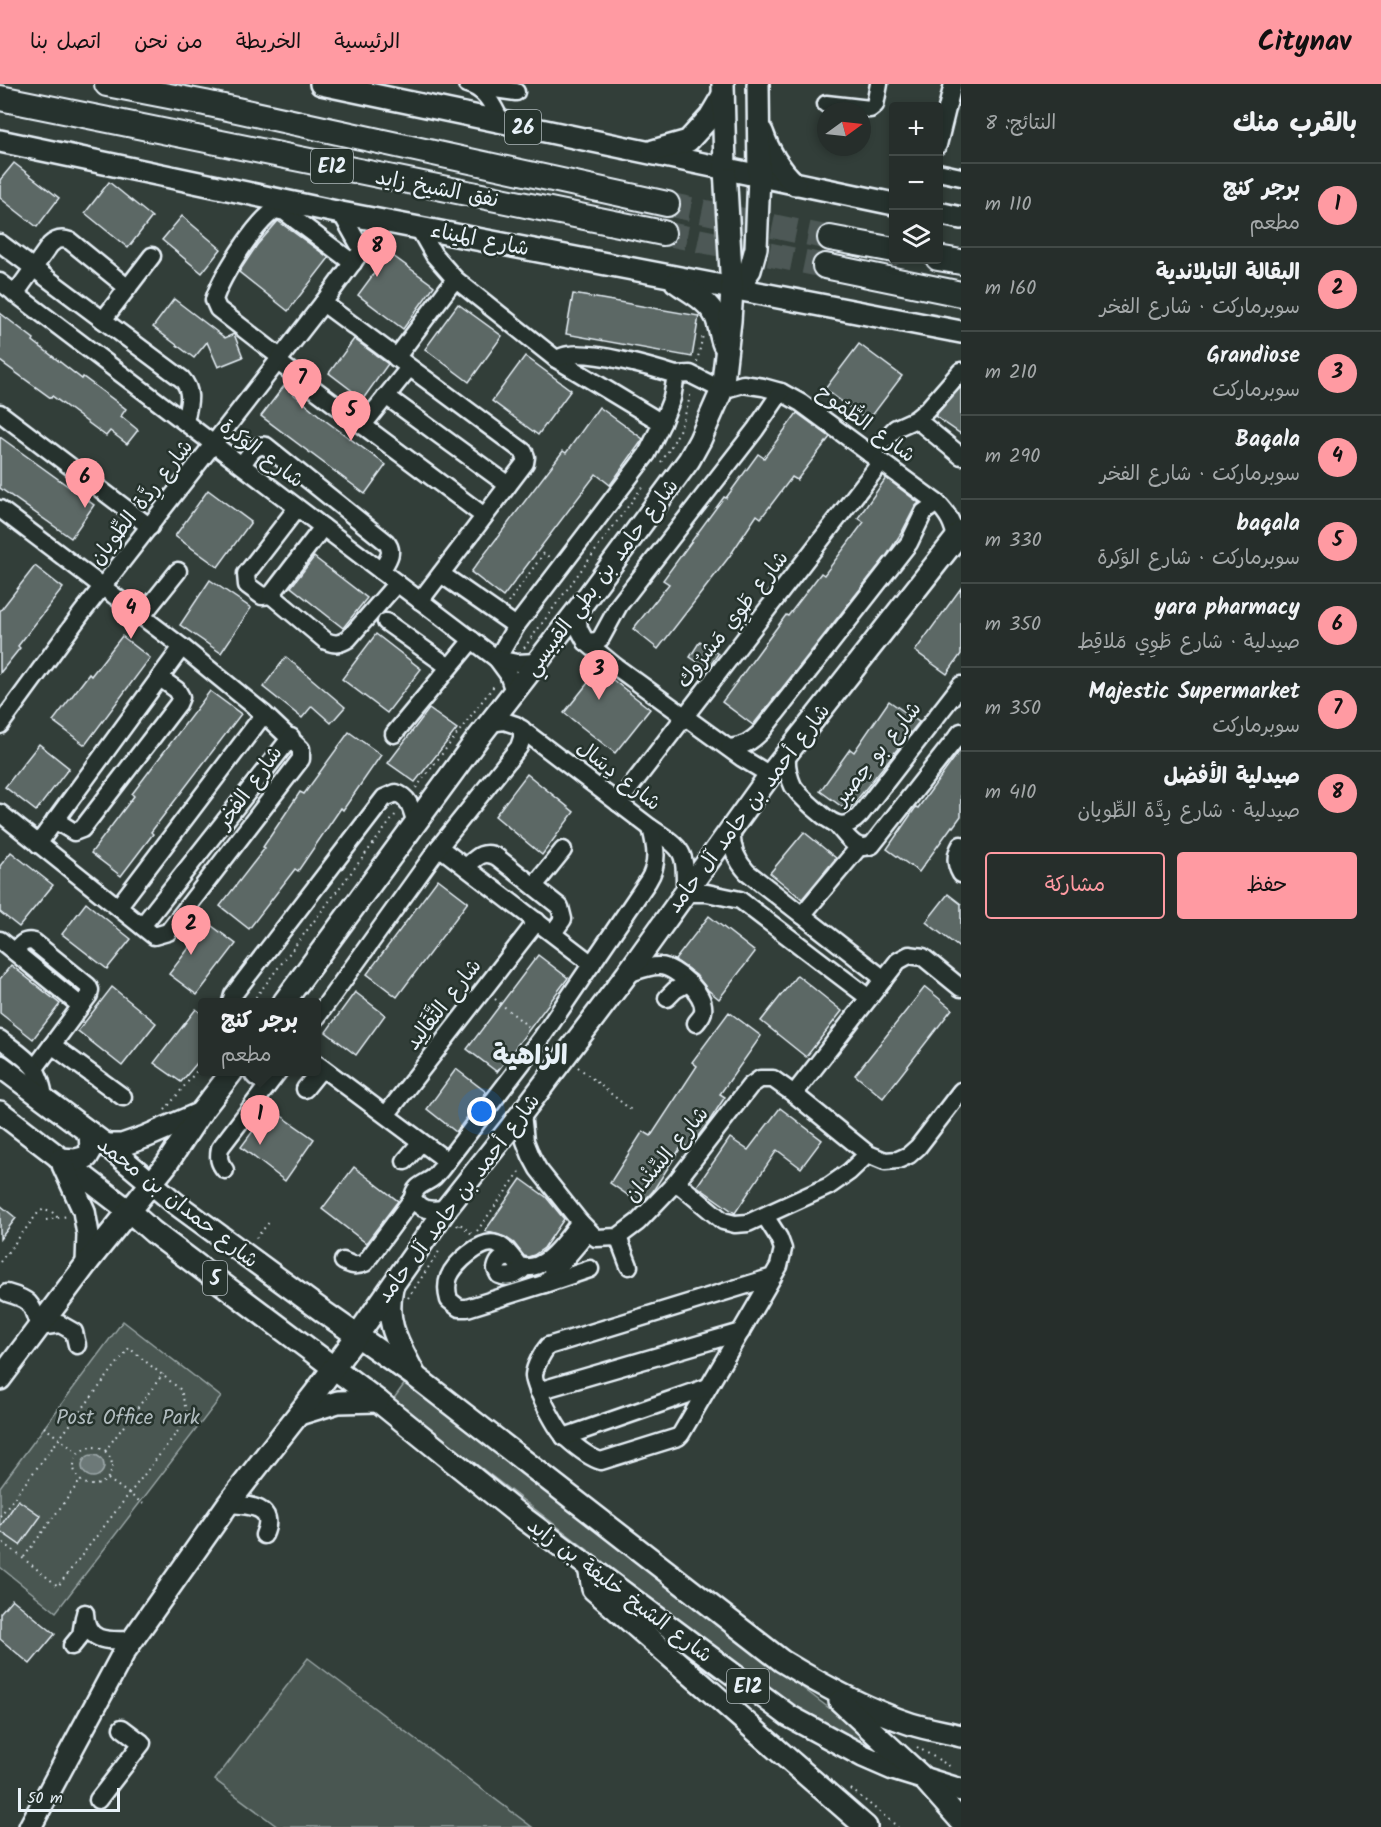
<!DOCTYPE html>
<html lang="ar">
<head>
<meta charset="utf-8">
<style>
	:root { --surface:#262e2b; --page:#323a37; --text:#f1f3f6; --muted:#a4a8a9; --line:#424a47; --accent:#ff9aa2 }
	body { margin:0; font-family:Kalam,"Playpen Sans Arabic",sans-serif; background:var(--page); color:var(--text); direction:rtl }
	.controls { position:absolute; right:18px; top:18px; display:grid; overflow:hidden; border-radius:6px; box-shadow:0 3px 9px #0003 }
	.controls button { width:54px; height:54px; display:grid; place-items:center; padding:0; border:0; border-bottom:2px solid var(--line); background:var(--surface); color:var(--text); font:30px sans-serif }
	.compass { position:absolute; left:817px; top:18px; width:54px; height:54px; border-radius:50%; background:var(--surface); box-shadow:0 3px 9px #0003; rotate:75deg }
	.scale { position:absolute; left:18px; bottom:15px; width:102px; box-sizing:border-box; padding-left:6px; border:3px solid #e8f1f8; border-top:0; font-size:16px; line-height:21px; white-space:nowrap; color:#e8f1f8; -webkit-text-stroke:4px #26332d; paint-order:stroke }
	.you { position:absolute; left:482px; top:1028px; width:21px; height:21px; margin:-15px; border:4px solid #fff; border-radius:50%; background:#1a73e8; box-shadow:0 0 0 9px #1a73e833 }
	.badge { display:grid; place-items:center; width:39px; height:39px; border-radius:50%; background:var(--accent); color:#111; font-size:20px; font-weight:700 }
	.pin { position:absolute; translate:-50% -50px; filter:drop-shadow(0 2px 3px #0008) }
	.pin::after { content:''; position:absolute; top:32px; width:21px; height:18px; background:inherit; clip-path:polygon(0 0,100% 0,50% 100%) }
	.popup { position:absolute; left:198px; top:914px; width:123px; height:78px; box-sizing:border-box; display:grid; place-content:center; border-radius:6px; background:var(--surface); filter:drop-shadow(0 2px 4px #0005); font-size:20px; white-space:nowrap; color:var(--muted) }
	.popup b { font-size:22px; color:var(--text) }
	.popup::after { content:''; position:absolute; left:50%; top:100%; margin-left:-12px; border:12px solid transparent; border-top-color:var(--surface) }
	.list { margin:0; padding:0; list-style:none }
	h2 { display:flex; justify-content:space-between; align-items:center; height:78px; margin:0; padding:0 24px; font-size:26px }
	h2 small { font-size:20px; font-weight:400; color:var(--muted) }
	.list li { display:grid; grid-template-columns:39px 1fr auto; gap:18px; align-items:center; box-sizing:border-box; height:84px; padding:0 24px; border-top:2px solid var(--line) }
	.list b { display:block; font-size:22px; white-space:nowrap }
	.list p { margin:0; font-size:20px; white-space:nowrap; color:var(--muted) }
	.list em { font-size:20px; font-style:normal; color:var(--muted) }
	.actions { display:flex; gap:12px; padding:18px 24px }
	.actions a { flex:1; padding:14px 0; border:2px solid var(--accent); border-radius:6px; text-align:center; font-size:21px; color:var(--accent) }
	.actions .main { background:var(--accent); color:#111 }
	.icon { flex:none; width:33px; height:33px; fill:none; stroke:currentColor; stroke-width:2; stroke-linecap:round; stroke-linejoin:round }
	.map { position:relative; flex:none; width:961px; height:1743px; overflow:hidden; direction:ltr }
	header { display:flex; align-items:center; gap:36px; box-sizing:border-box; height:84px; padding:0 30px; background:var(--accent); color:#111 }
	header strong { font-size:28px }
	nav { display:flex; gap:33px; margin-inline-start:auto; font-size:21px }
	main { display:flex }
	aside { flex:1; background:var(--surface) }
	.map>svg:first-child { display:block }
</style>
</head>
<body>
<header>
<strong>Citynav</strong>
<nav><a>الرئيسية</a><a>الخريطة</a><a>من نحن</a><a>اتصل بنا</a></nav>
</header>
<main>
<aside>
<h2>بالقرب منك<small>النتائج: 8</small></h2>
<ul class="list">
<li><span class="badge">1</span><div><b>برجر كنج</b><p>مطعم</p></div><em>110 m</em></li>
<li><span class="badge">2</span><div><b>البقالة التايلاندية</b><p>سوبرماركت · شارع الفخر</p></div><em>160 m</em></li>
<li><span class="badge">3</span><div><b>Grandiose</b><p>سوبرماركت</p></div><em>210 m</em></li>
<li><span class="badge">4</span><div><b>Baqala</b><p>سوبرماركت · شارع الفخر</p></div><em>290 m</em></li>
<li><span class="badge">5</span><div><b>baqala</b><p>سوبرماركت · شارع الوَكرة</p></div><em>330 m</em></li>
<li><span class="badge">6</span><div><b>yara pharmacy</b><p>صيدلية · شارع طَوِي مَلاقِط</p></div><em>350 m</em></li>
<li><span class="badge">7</span><div><b>Majestic Supermarket</b><p>سوبرماركت</p></div><em>350 m</em></li>
<li><span class="badge">8</span><div><b>صيدلية الأفضل</b><p>صيدلية · شارع رِدَّة الطِّويان</p></div><em>410 m</em></li>
</ul>
<div class="actions"><a class="main">حفظ</a><a>مشاركة</a></div>
</aside>
<div class="map">
<svg width="961" height="1743" viewBox="0 0 961 1743">
	<rect width="100%" height="100%" fill="#323e39"/>
	<filter id="ink" filterUnits="userSpaceOnUse"><feTurbulence type="fractalNoise" baseFrequency=".0167" numOctaves="2"/><feDisplacementMap in="SourceGraphic" scale="12" xChannelSelector="R" yChannelSelector="G"/><feConvolveMatrix kernelMatrix="1 2 1 2 8 2 1 2 1" color-interpolation-filters="sRGB"/></filter>
	<g filter="url(#ink)">
		<g fill="#495651" stroke="#98a4a4" stroke-width="1.5">
			<polygon points="123,1237 221,1313 56,1528 0,1483 0,1403"/>
			<path d="M405 1299 838 1631 879 1667C835 1649 796 1623 758 1597L450 1360 392 1317Z"/>
			<polygon points="308,1574 532,1743 278,1743 215,1696"/>
		</g>
		<circle fill="#6d7978" stroke="#9ea9ab" stroke-width="1.5" cx="93" cy="1382" r="11"/>
		<g fill="#5c6865" stroke="#e8f1f8" stroke-width="1.5">
			<polygon points="14,79 59,114 37,143 0,114 0,96"/>
			<polygon points="109,98 152,133 128,164 85,129"/>
			<polygon points="182,132 221,165 202,189 162,156"/>
			<polygon points="278,137 329,174 288,227 239,188 257,161"/>
			<polygon points="389,169 434,202 403,245 358,211"/>
			<polygon points="573,210 699,232 692,273 566,250"/>
			<polygon points="174,215 225,254 234,250 243,273 218,283 207,258 194,274 153,243"/>
			<polygon points="458,220 502,252 469,298 425,265"/>
			<polygon points="0,229 34,255 33,257 82,295 83,293 126,325 121,332 138,346 127,360 110,347 106,352 52,312 51,314 0,277"/>
			<polygon points="354,255 388,280 363,315 329,289"/>
			<polygon points="859,260 902,292 868,337 825,305"/>
			<polygon points="525,272 571,306 538,351 492,317"/>
			<polygon points="284,302 326,337 386,381 365,410 261,332"/>
			<polygon points="961,303 961,350 935,332"/>
			<polygon points="599,323 643,355 641,358 610,401 596,390 503,513 471,488 563,367 566,369"/>
			<polygon points="797,329 830,353 797,396 792,393 761,434 757,431 729,473 658,565 633,545 669,500 663,496 724,413 726,414 758,370 764,374"/>
			<polygon points="0,353 94,421 71,454 0,404"/>
			<polygon points="886,394 919,419 915,423 902,448 887,471 753,641 722,618 786,531 788,532 821,489 824,491 864,438 858,434"/>
			<polygon points="208,406 251,438 218,483 175,452"/>
			<polygon points="314,473 367,514 343,544 291,503"/>
			<polygon points="35,482 63,504 18,562 20,564 0,589 0,527"/>
			<polygon points="210,496 251,524 221,569 180,541"/>
			<polygon points="961,504 961,570 947,590 915,567"/>
			<polygon points="376,550 421,585 387,629 342,595"/>
			<polygon points="122,552 150,574 85,661 53,637 89,590 91,592"/>
			<polygon points="700,557 718,570 708,585 690,573"/>
			<polygon points="286,573 345,623 331,639 312,622 302,634 263,603"/>
			<polygon points="599,585 650,625 615,669 564,629"/>
			<polygon points="210,607 241,630 151,748 153,750 121,792 91,769 134,712 132,710"/>
			<polygon points="889,617 919,638 848,727 820,707 850,665 854,668"/>
			<polygon points="429,625 457,645 415,698 388,679"/>
			<polygon points="349,648 381,671 343,726 341,724 298,787 295,785 249,845 220,822 265,764 263,763 300,708 304,710"/>
			<polygon points="39,660 69,684 36,727 5,703"/>
			<polygon points="961,665 961,732 953,743 952,742 919,788 887,765 916,723 918,724"/>
			<polygon points="527,690 574,728 542,771 495,732"/>
			<polygon points="804,748 836,774 802,815 770,789"/>
			<polygon points="11,768 53,801 19,843 0,828 0,782"/>
			<polygon points="438,795 468,818 397,913 367,890"/>
			<polygon points="948,810 961,820 961,865 926,838"/>
			<polygon points="86,819 131,855 107,885 62,850"/>
			<polygon points="709,832 755,868 719,915 708,906 696,891 675,876"/>
			<polygon points="208,839 236,860 197,911 169,890"/>
			<polygon points="538,871 568,894 497,988 467,965"/>
			<polygon points="11,881 60,920 33,955 0,929 0,895"/>
			<polygon points="797,891 842,927 806,973 761,937"/>
			<polygon points="112,903 156,939 122,982 78,947"/>
			<polygon points="925,903 952,925 883,1014 855,991"/>
			<polygon points="355,908 385,931 356,971 326,948"/>
			<polygon points="196,925 203,931 203,972 181,998 154,979"/>
			<polygon points="729,928 761,952 720,1010 725,1013 708,1039 689,1064 683,1060 653,1107 641,1120 610,1099 643,1047 651,1052 697,982 692,978"/>
			<polygon points="456,985 486,1008 456,1048 427,1025"/>
			<polygon points="270,1024 314,1055 285,1097 241,1063"/>
			<polygon points="780,1024 822,1056 801,1084 777,1066 735,1129 697,1102 730,1054 748,1066"/>
			<polygon points="354,1083 398,1117 366,1159 322,1125"/>
			<polygon points="521,1095 546,1113 564,1135 544,1164 534,1171 528,1173 524,1172 514,1159 505,1153 485,1147"/>
			<polygon points="0,1121 16,1134 0,1155"/>
			<polygon points="18,1416 41,1432 20,1461 0,1447 0,1443"/>
			<polygon points="12,1515 55,1550 30,1580 0,1555 0,1529"/>
		</g>
		<g fill="none" stroke-linecap="round" stroke-linejoin="round">
			<g stroke="#4d5956" stroke-width="24" stroke-dasharray="24 12" stroke-linecap="butt">
				<polyline points="667,120 830,154"/>
				<polyline points="663,149 825,182"/>
			</g>
			<defs>
				<g id="minor">
					<path d="M467 0C487 5 493 23 502 39"/>
					<polyline points="474,2 516,8"/>
					<polyline points="826,20 870,25 875,21 879,0"/>
					<polyline points="938,61 953,0"/>
					<polyline points="938,88 961,93"/>
					<polyline points="341,129 362,166"/>
					<polyline points="418,143 434,171 455,195 556,275 662,339 647,370 516,542 497,575"/>
					<path d="M0 159 182 295C194 308 188 322 185 338"/>
					<polyline points="0,198 497,575 508,590 514,608"/>
					<path d="M15 210 50 161C56 155 62 154 70 157L128 204"/>
					<polyline points="323,219 524,368 526,373 525,379 420,517"/>
					<polyline points="103,236 152,172"/>
					<path d="M281 274 218 225 214 216C221 193 254 140 275 126L285 128 353 179"/>
					<polyline points="396,274 455,195"/>
					<path d="M556 275C560 274 565 271 569 271 594 267 651 283 676 291L672 314 662 339"/>
					<polyline points="278,278 484,432"/>
					<path d="M676 291 690 290 722 306 743 300 763 303 781 308 801 319 937 419C948 430 954 440 956 456"/>
					<polyline points="386,312 508,401"/>
					<polyline points="0,329 150,443"/>
					<polyline points="916,335 961,372"/>
					<polyline points="363,341 409,284"/>
					<polyline points="870,370 896,344 916,335 927,326 961,287"/>
					<path d="M242 381C248 373 254 359 266 362L386 458C395 468 387 477 381 487"/>
					<polyline points="297,424 246,490 247,501 262,512 271,511 323,443"/>
					<polyline points="0,425 182,563 264,630 301,665 301,675 168,848 154,852 0,729"/>
					<polyline points="441,490 516,542"/>
					<path d="M271 511 326 557C335 561 340 560 348 555L397 499"/>
					<polyline points="577,527 579,545 586,558 615,582 742,674 770,691"/>
					<polyline points="141,533 178,487"/>
					<polyline points="386,538 449,583"/>
					<polyline points="586,558 597,557 601,554 619,521 755,346 781,308"/>
					<polyline points="497,575 517,579 537,578"/>
					<path d="M490 639 504 637 516 641 651 744C686 767 685 767 685 809H707L740 816 869 914"/>
					<polyline points="0,641 81,530 323,219 362,166 387,138"/>
					<polyline points="394,650 472,556"/>
					<path d="M729 664C743 663 752 657 762 647L909 459 924 428 937 419"/>
					<path d="M787 669C786 680 788 691 793 702 798 710 805 716 813 723 828 736 842 751 860 731L961 601"/>
					<polyline points="618,719 881,378"/>
					<polyline points="55,736 74,748 82,745 178,620 181,613 177,606 160,594"/>
					<path d="M836 740C846 751 856 769 872 761L961 648"/>
					<path d="M732 743C730 761 735 775 747 788L884 895"/>
					<polyline points="38,760 182,563"/>
					<path d="M961 761C955 771 955 780 961 790"/>
					<polyline points="439,763 592,880"/>
					<path d="M466 783C476 774 483 765 497 773L560 823 563 835 553 849"/>
					<polyline points="534,802 563,766"/>
					<polyline points="118,823 264,630"/>
					<polyline points="802,831 859,763"/>
					<polyline points="142,842 291,653"/>
					<polyline points="0,856 81,922"/>
					<path d="M15 868C20 861 24 855 34 858L88 902 90 906 89 911 35 984"/>
					<path d="M627 890C637 887 650 881 660 882 676 883 706 910 703 927 703 931 699 935 696 939"/>
					<polyline points="667,914 675,906 688,899"/>
					<path d="M231 918 233 911 384 714 396 709C410 713 412 727 416 740"/>
					<polyline points="317,933 439,763 519,663 522,654 522,645"/>
					<path d="M0 955C26 975 41 981 44 1015"/>
					<polyline points="52,961 123,1013"/>
					<polyline points="317,980 447,1077"/>
					<path d="M252 988C257 998 263 996 273 994"/>
					<polyline points="305,1005 322,984"/>
					<polyline points="794,1010 898,877 909,871 923,873 961,904"/>
					<polyline points="522,1029 525,1057 531,1072 538,1085 580,1138 596,1154 618,1153 638,1138 676,1098 750,1002 760,995 773,995 794,1010 868,1070 885,1077 898,1076 909,1071 918,1063 961,1007"/>
					<polyline points="386,1031 537,837"/>
					<polyline points="405,1077 421,1058"/>
					<path d="M225 1086C219 1079 218 1074 220 1064L278 988"/>
					<polyline points="676,1098 723,1137 735,1140 748,1139 829,1102 849,1088 868,1070"/>
					<path d="M446 1125C431 1126 421 1128 413 1114 414 1101 426 1100 434 1093 436 1091 438 1088 441 1085L542 953 648 797C659 780 656 763 651 744"/>
					<path d="M765 1132 779 1154 783 1165 779 1182 681 1350 678 1353 601 1377C590 1374 575 1362 566 1354 558 1348 533 1301 534 1291 535 1282 542 1269 548 1262L773 1193"/>
					<path d="M580 1138C565 1156 546 1190 519 1182 513 1175 506 1163 496 1160 481 1155 454 1180 449 1193 446 1201 447 1209 449 1216L459 1224H467L544 1200 589 1147"/>
					<polyline points="618,1153 629,1182"/>
					<path d="M512 1174C503 1173 498 1176 496 1185L499 1191C508 1195 518 1191 524 1184"/>
					<path d="M343 1177C351 1181 356 1183 365 1179L413 1114"/>
					<polyline points="545,1200 590,1185"/>
					<path d="M7 1209C32 1216 31 1219 39 1243L60 1240 74 1248 77 1261"/>
					<polyline points="538,1307 741,1248"/>
					<polyline points="564,1353 708,1303"/>
					<path d="M228 1420C249 1421 277 1422 264 1451"/>
					<path d="M85 1529C86 1559 108 1557 132 1556"/>
					<polyline points="72,1562 81,1551 84,1533"/>
					<polyline points="98,1716 142,1659 122,1644"/>
				</g>
				<g id="major">
					<polyline points="321,0 894,120"/>
					<path d="M762 48C769 69 779 85 795 100"/>
					<polyline points="0,57 341,129 961,248"/>
					<polyline points="653,67 688,57 710,33 723,11"/>
					<polyline points="938,129 961,134"/>
					<path d="M676 198C690 208 708 216 716 233 720 242 720 252 724 261"/>
					<polyline points="732,205 745,193 750,186 756,164 759,92 758,0"/>
					<polyline points="284,918 475,658 577,527 669,403 689,376 700,356 722,306 730,237 732,205 725,85 723,0"/>
					<path d="M0 982 106 1061 175 1119 325 1229 416 1293 782 1577C823 1602 865 1625 911 1640 927 1645 945 1648 961 1652"/>
					<polyline points="0,1028 129,1127 153,1148 378,1317 518,1430 789,1632 863,1672 893,1685 961,1706"/>
					<polyline points="106,1061 122,1061 145,1053 201,1029"/>
					<polyline points="60,1075 76,1076 87,1073 91,1066 90,1049"/>
					<polyline points="63,1081 84,1127 88,1150 87,1179"/>
					<path d="M392 1204C384 1239 399 1260 414 1290"/>
					<polyline points="0,1295 87,1179 166,1081 201,1028 232,988"/>
					<polyline points="299,1330 338,1318 378,1317"/>
					<polyline points="589,1483 593,1505 866,1743"/>
					<polyline points="840,1617 923,1694 961,1737"/>
					<polyline points="30,1743 124,1568 228,1420 315,1309 357,1252 446,1125 522,1029 627,890 770,691 961,448"/>
				</g>
				<g id="highway">
					<polyline points="107,0 205,19 667,120"/>
					<polyline points="0,14 663,149"/>
					<polyline points="830,154 894,166"/>
					<polyline points="938,174 961,178"/>
					<polyline points="825,182 961,210"/>
				</g>
			</defs>
			<use href="#minor" stroke="#e8f1f8" stroke-width="21"/>
			<use href="#major" stroke="#e8f1f8" stroke-width="26"/>
			<use href="#highway" stroke="#e8f1f8" stroke-width="28"/>
			<g stroke="#e8f1f8" stroke-width="2" stroke-dasharray="1.5 4.5" stroke-linecap="butt">
				<polyline points="697,278 703,251"/>
				<path d="M661 378C677 356 686 333 691 307"/>
				<polyline points="508,519 544,469 550,474"/>
				<polyline points="524,564 643,402"/>
				<polyline points="416,704 496,599"/>
				<polyline points="495,915 530,944"/>
				<polyline points="252,918 396,730"/>
				<polyline points="578,983 631,1026"/>
				<polyline points="165,1026 203,979"/>
				<polyline points="46,1136 68,1132"/>
				<polyline points="457,1142 459,1139 473,1151"/>
				<polyline points="477,1147 521,1086"/>
				<polyline points="256,1154 271,1136"/>
				<polyline points="0,1178 38,1129 44,1125 51,1127 58,1134"/>
				<polyline points="408,1214 440,1166"/>
				<polyline points="44,1343 78,1369"/>
				<circle cx="93" cy="1382" r="19"/>
				<polyline points="105,1367 163,1290"/>
				<polyline points="108,1395 145,1421"/>
				<polyline points="0,1432 129,1264 181,1306 188,1334 58,1502 0,1456"/>
				<polyline points="24,1473 80,1397"/>
				<polyline points="917,1663 953,1684"/>
				<polyline points="851,1705 898,1743"/>
			</g>
			<use href="#minor" stroke="#26332d" stroke-width="16"/>
			<use href="#major" stroke="#26332d" stroke-width="21"/>
			<use href="#highway" stroke="#26332d" stroke-width="24"/>
		</g>
	</g>
	<g text-anchor="middle" stroke-width="5" stroke-linejoin="round" paint-order="stroke">
		<g fill="#26332d" stroke="#aeb8bb" stroke-width="1.5">
			<rect x="505" y="26" width="36" height="34" rx="4.5"/>
			<rect x="311" y="65" width="42" height="34" rx="4.5"/>
			<rect x="203" y="1177" width="24" height="34" rx="4.5"/>
			<rect x="727" y="1585" width="42" height="34" rx="4.5"/>
		</g>
		<g font-size="20" font-weight="bold" fill="#e8f1f8">
			<text x="523" y="50">26</text>
			<text x="332" y="89">E12</text>
			<text x="215" y="1201">5</text>
			<text x="748" y="1609">E12</text>
		</g>
		<g font-size="21" fill="#e8f1f8" stroke="#26332d">
			<text transform="translate(437 104) rotate(11)" y="7">نفق الشيخ زايد</text>
			<text transform="translate(480 155) rotate(11)" y="7">شارع الميناء</text>
			<text transform="translate(866 339) rotate(36)" y="7">شارع الطُّمُوح</text>
			<text transform="translate(262 369) rotate(37)" y="7">شارع الوَكرة</text>
			<text transform="translate(141 418) rotate(-52)" y="7">شارع رِدَّة الطِّويان</text>
			<text transform="translate(601 493) rotate(-53)" y="7">شارع حامد بن بطي القبيسي</text>
			<text transform="translate(732 535) rotate(-52)" y="7">شارع طَوِي مَشرُوك</text>
			<text transform="translate(877 669) rotate(-51)" y="7">شارع بو حِصير</text>
			<text transform="translate(619 691) rotate(38)" y="7">شارع دِسَال</text>
			<text transform="translate(249 703) rotate(-54)" y="7">شارع الفخر</text>
			<text transform="translate(748 724) rotate(-53)" y="7">شارع أحمد بن حامد آل حامد</text>
			<text transform="translate(443 920) rotate(-52)" y="7">شارع التَّقَالِيد</text>
			<text transform="translate(666 1070) rotate(-50)" y="7">شارع السِّنْدان</text>
			<text transform="translate(458 1114) rotate(-53)" y="7">شارع أحمد بن حامد آل حامد</text>
			<text transform="translate(178 1118) rotate(38)" y="7">شارع حمدان بن محمد</text>
			<text transform="translate(620 1506) rotate(37)" y="7">شارع الشيخ خليفة بن زايد</text>
		</g>
		<g font-size="21" fill="#b0bbbe" stroke="#26332d">
			<text x="128" y="1340">Post Office Park</text>
		</g>
		<g font-size="27" font-weight="bold" fill="#e8f1f8" stroke="#26332d">
			<text x="530" y="980">الزاهية</text>
		</g>
	</g>
</svg>
<div class="controls">
<button>+</button>
<button>−</button>
<button><svg class="icon" aria-label="layers" viewBox="0 0 24 24"><path d="M12 4l9 5-9 5-9-5zM3 14l9 5 9-5"/></svg></button>
</div>
<svg class="compass" viewBox="-18 -18 36 36"><path d="M0-13l5 13h-10z" fill="#e53935"/><path d="M0 13l5-13h-10z" fill="#a4a8a9"/></svg>
<div class="scale">50 m</div>
<div class="you"></div>
<div class="pin badge" style="left:260px;top:1061px">1</div>
<div class="popup"><b>برجر كنج</b>مطعم</div>
<div class="pin badge" style="left:191px;top:871px">2</div>
<div class="pin badge" style="left:599px;top:616px">3</div>
<div class="pin badge" style="left:131px;top:555px">4</div>
<div class="pin badge" style="left:351px;top:357px">5</div>
<div class="pin badge" style="left:85px;top:424px">6</div>
<div class="pin badge" style="left:302px;top:325px">7</div>
<div class="pin badge" style="left:377px;top:193px">8</div>
</div>
</main>
</body>
</html>
